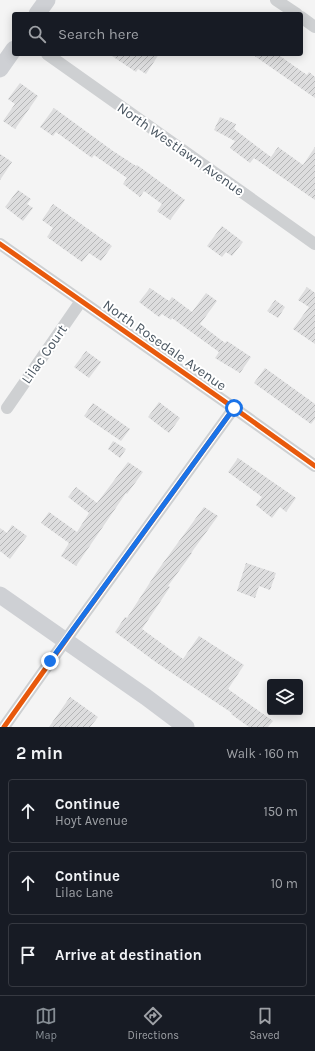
<!DOCTYPE html>
<html lang="en">
<head>
<meta charset="utf-8">
<style>
	:root { --surface:#171b24; --page:#20242c; --text:#f1f3f6; --muted:#9ea1a6; --line:#363941; --accent:#868d94 }
	body { margin:0; font-family:Karla,sans-serif; background:var(--page); color:var(--text) }
	.controls { position:absolute; right:12px; bottom:12px; display:grid; overflow:hidden; border-radius:4px; box-shadow:0 2px 10px #0003 }
	.controls button { width:36px; height:36px; display:grid; place-items:center; padding:0; border:0; border-bottom:1px solid var(--line); background:var(--surface); color:var(--text); font:20px sans-serif }
	.stop { position:absolute; width:12px; height:12px; margin:-9px; border:3px solid #1a73e8; border-radius:50%; background:#fff }
	.stop.end { background:#1a73e8; border-color:#fff; box-shadow:0 1px 4px #0008 }
	.list { margin:0; padding:0; list-style:none }
	h2 { display:flex; justify-content:space-between; align-items:center; height:52px; margin:0; padding:0 16px; font-size:17px }
	h2 small { font-size:13px; font-weight:400; color:var(--muted) }
	.list li { display:grid; grid-template-columns:26px 1fr auto; gap:12px; align-items:center; box-sizing:border-box; height:64px; margin:0 8px 8px; padding:0 8px; border:1px solid var(--line); border-radius:4px }
	.list b { display:block; font-size:15px; white-space:nowrap }
	.list p { margin:0; font-size:13px; white-space:nowrap; color:var(--muted) }
	.list em { font-size:13px; font-style:normal; color:var(--muted) }
	.icon { flex:none; width:22px; height:22px; fill:none; stroke:currentColor; stroke-width:2; stroke-linecap:round; stroke-linejoin:round }
	.map { position:relative; flex:none; width:315px; height:727px; overflow:hidden }
	.search { position:absolute; background:var(--surface); box-shadow:0 2px 10px #0003; left:12px; right:12px; top:12px; height:44px; display:flex; align-items:center; gap:10px; box-sizing:border-box; padding:0 14px; border-radius:4px; color:var(--muted); font-size:15px }
	.sheet { height:268px; background:var(--surface) }
	nav { display:flex; justify-content:space-around; align-items:center; box-sizing:border-box; height:56px; border-top:1px solid var(--line); background:var(--surface); font-size:11px; color:var(--muted) }
	nav a { display:grid; justify-items:center; gap:2px }
	nav .on { color:var(--accent) }
	.map>svg:first-child { display:block }
</style>
</head>
<body>
<div class="map">
<svg width="315" height="727" viewBox="0 0 315 727">
	<defs>
		<pattern id="building-hatch" width="6" height="6" patternUnits="userSpaceOnUse"><rect width="6" height="6" fill="#ddddde"/><path d="M-1 1l2-2M0 6l6-6M5 7l2-2" fill="none" stroke="#b5b6b7"/></pattern>
	</defs>
	<rect width="100%" height="100%" fill="#f4f4f4"/>
	<g fill="url(#building-hatch)">
		<polygon points="109,54 159,54 146,74 138,69 136,72"/>
		<polygon points="252,54 277,54 307,75 309,72 315,77 315,98"/>
		<polygon points="20,83 38,96 15,129 3,121 15,104 8,99"/>
		<polygon points="54,108 113,151 136,166 137,165 185,200 170,220 157,211 162,204 144,191 140,197 123,184 127,178 94,155 92,158 56,132 53,136 40,127"/>
		<polygon points="220,117 236,124 234,129 271,157 278,147 303,165 315,147 315,200 254,158 250,163 230,148 235,141 214,130"/>
		<polygon points="0,154 12,162 0,180"/>
		<polygon points="18,190 31,199 27,204 33,208 23,221 5,207"/>
		<polygon points="53,204 112,246 101,261 89,253 82,262 47,237 53,228 42,220"/>
		<polygon points="222,226 243,242 232,256 226,252 222,257 207,246"/>
		<polygon points="307,287 315,293 315,344 293,329 309,307 298,300"/>
		<polygon points="150,288 169,301 172,297 192,312 206,293 217,301 200,324 225,343 227,341 251,357 240,373 215,358 219,352 172,318 171,320 162,314 159,317 139,302"/>
		<polygon points="275,300 285,307 278,318 267,311"/>
		<polygon points="86,351 101,362 89,378 74,367"/>
		<polygon points="265,368 315,404 315,419 311,424 254,383"/>
		<polygon points="159,402 180,418 169,433 148,417"/>
		<polygon points="93,403 130,429 121,441 84,416"/>
		<polygon points="113,441 126,449 120,458 108,449"/>
		<polygon points="238,458 296,498 286,512 280,507 272,518 256,505 262,497 228,472"/>
		<polygon points="128,462 143,472 127,494 126,493 76,566 61,556 69,543 41,523 49,512 77,532 89,513 68,497 76,487 97,503"/>
		<polygon points="204,507 218,516 191,553 192,553 168,586 170,587 142,629 183,659 199,636 244,665 228,689 273,721 268,727 249,727 231,714 232,713 157,663 115,632 125,617 127,618 158,570"/>
		<polygon points="12,525 27,536 10,559 0,551 0,528 7,533"/>
		<polygon points="246,563 276,573 270,590 259,586 255,598 237,591"/>
		<polygon points="70,697 98,717 90,727 49,727"/>
	</g>
	<g fill="none" stroke-linecap="round" stroke-linejoin="round">
		<g stroke="#ced0d2" stroke-width="12">
			<polyline points="276,0 297,14"/>
			<polyline points="301,17 315,27"/>
			<polyline points="47,54 315,244"/>
			<polyline points="0,244 234,408 315,466"/>
			<polyline points="7,408 81,301"/>
			<polyline points="4,727 75,627 234,408"/>
		</g>
		<g stroke="#ced0d4" stroke-width="17">
			<polyline points="37,14 47,0"/>
			<polyline points="0,69 14,49"/>
			<polyline points="0,595 146,697 186,727"/>
		</g>
		<defs>
			<g id="cycleway">
				<polyline points="0,244 234,408 315,466"/>
				<polyline points="4,727 75,627 234,408"/>
			</g>
		</defs>
		<use href="#cycleway" stroke="#fff" stroke-width="8"/>
		<use href="#cycleway" stroke="#e8590c" stroke-width="5"/>
	</g>
	<g fill="none" stroke-linecap="round" stroke-linejoin="round">
		<polyline stroke="#1a73e8" stroke-width="5" points="50,661 234,408"/>
	</g>
	<g text-anchor="middle" stroke-width="4" stroke-linejoin="round" paint-order="stroke">
		<g font-size="14" fill="#4a5661" stroke="#fff">
			<text transform="translate(181 149) rotate(35)" y="5">North Westlawn Avenue</text>
			<text transform="translate(165 345) rotate(35)" y="5">North Rosedale Avenue</text>
			<text transform="translate(44 354) rotate(-55)" y="5">Lilac Court</text>
		</g>
	</g>
</svg>
<div class="controls">
<button><svg class="icon" aria-label="layers" viewBox="0 0 24 24"><path d="M12 4l9 5-9 5-9-5zM3 14l9 5 9-5"/></svg></button>
</div>
<div class="stop" style="left:234px;top:408px"></div>
<div class="stop end" style="left:50px;top:661px"></div>
<div class="search"><svg class="icon" aria-label="search" viewBox="0 0 24 24"><circle cx="10" cy="10" r="6"/><path d="M15 15l6 6"/></svg>Search here</div>
</div>
<section class="sheet">
<h2>2 min<small>Walk · 160 m</small></h2>
<ul class="list">
<li><svg class="icon" aria-label="ahead" viewBox="0 0 24 24"><path d="M12 20V5M6 11l6-6 6 6"/></svg><div><b>Continue</b><p>Hoyt Avenue</p></div><em>150 m</em></li>
<li><svg class="icon" aria-label="ahead" viewBox="0 0 24 24"><path d="M12 20V5M6 11l6-6 6 6"/></svg><div><b>Continue</b><p>Lilac Lane</p></div><em>10 m</em></li>
<li><svg class="icon" aria-label="arrive" viewBox="0 0 24 24"><path d="M6 21V4h12l-3 4 3 4H6"/></svg><div><b>Arrive at destination</b></div></li>
</ul>
</section>
<nav>
<a class="on"><svg class="icon" aria-label="map" viewBox="0 0 24 24"><path d="M3 6l6-2 6 2 6-2v14l-6 2-6-2-6 2zM9 4v14M15 6v14"/></svg>Map</a>
<a><svg class="icon" aria-label="directions" viewBox="0 0 24 24"><path d="M12 3l9 9-9 9-9-9zM9 14v-3h6M13 9l2 2-2 2"/></svg>Directions</a>
<a><svg class="icon" aria-label="saved" viewBox="0 0 24 24"><path d="M7 4h10v16l-5-4-5 4z"/></svg>Saved</a>
</nav>
</body>
</html>
